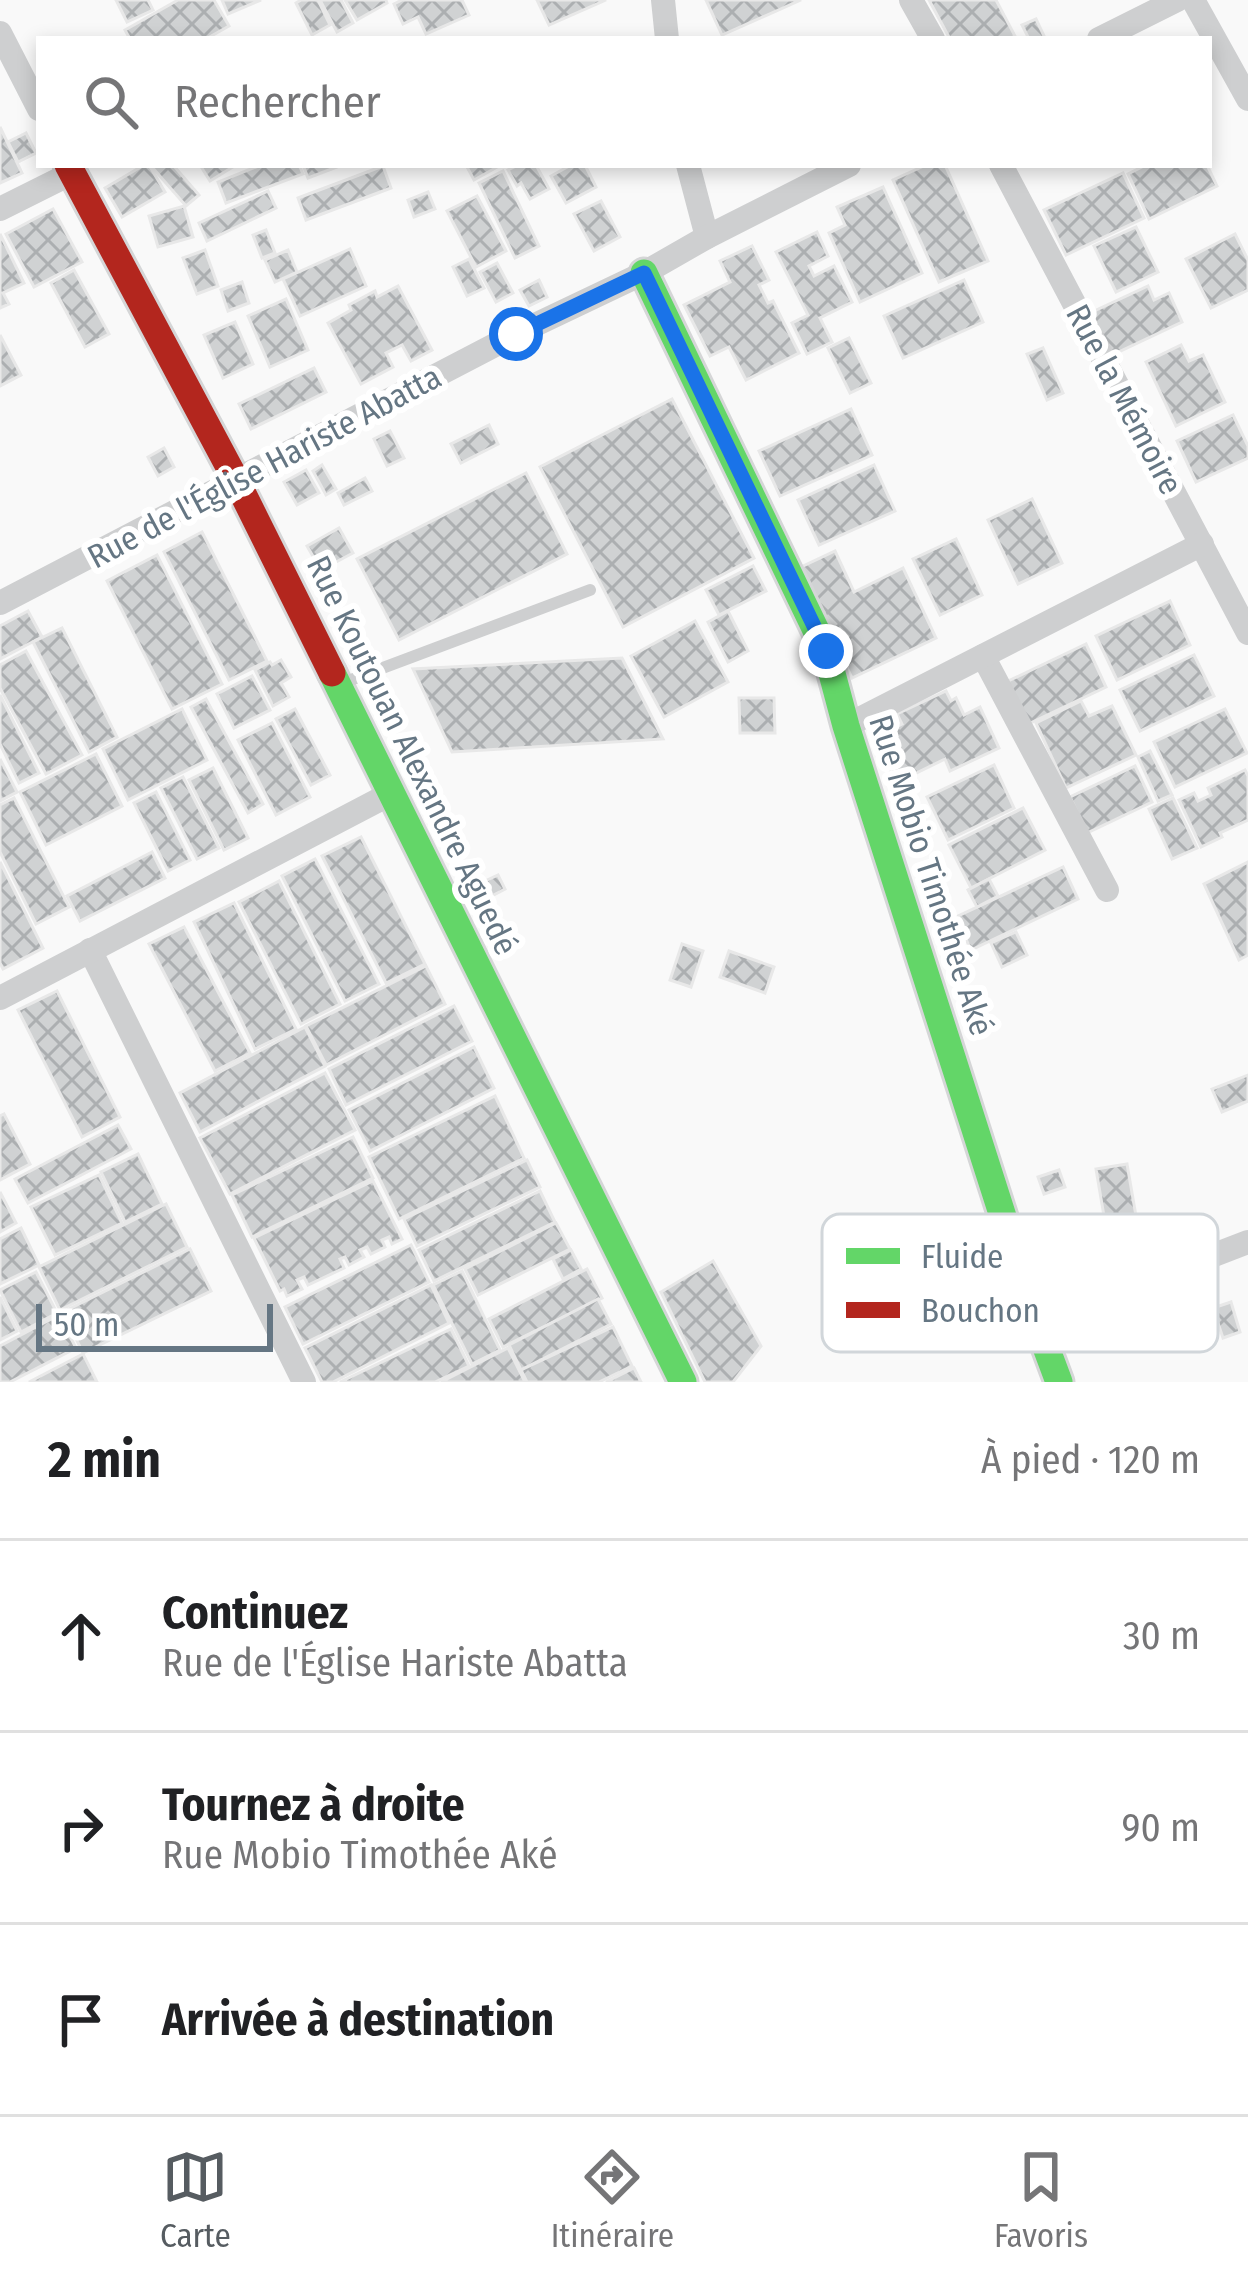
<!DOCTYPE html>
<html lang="fr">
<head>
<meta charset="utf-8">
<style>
	:root { --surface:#fff; --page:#f6f6f6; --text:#202124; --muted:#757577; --line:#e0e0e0; --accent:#565c61 }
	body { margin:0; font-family:"Fira Sans Condensed",sans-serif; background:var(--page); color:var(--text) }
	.scale { position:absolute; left:36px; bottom:30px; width:237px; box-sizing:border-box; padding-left:12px; border:6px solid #657683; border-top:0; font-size:33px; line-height:42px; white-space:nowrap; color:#657683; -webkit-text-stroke:9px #fff; paint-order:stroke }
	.stop { position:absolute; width:36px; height:36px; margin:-27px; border:9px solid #1a73e8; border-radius:50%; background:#fff }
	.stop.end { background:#1a73e8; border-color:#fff; box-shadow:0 3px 12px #0008 }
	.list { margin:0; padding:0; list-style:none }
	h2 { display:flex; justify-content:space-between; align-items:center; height:156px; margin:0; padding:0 48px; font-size:51px }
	h2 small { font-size:39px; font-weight:400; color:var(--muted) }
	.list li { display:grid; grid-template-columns:78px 1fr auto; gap:36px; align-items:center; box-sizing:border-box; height:192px; padding:0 48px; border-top:3px solid var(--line) }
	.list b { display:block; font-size:45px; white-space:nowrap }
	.list p { margin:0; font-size:39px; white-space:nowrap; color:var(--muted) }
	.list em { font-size:39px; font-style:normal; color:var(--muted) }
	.icon { flex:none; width:66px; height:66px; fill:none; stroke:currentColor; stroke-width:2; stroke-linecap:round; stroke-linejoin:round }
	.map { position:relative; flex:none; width:1248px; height:1382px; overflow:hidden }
	.search { position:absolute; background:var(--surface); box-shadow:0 6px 18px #0003; left:36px; right:36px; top:36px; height:132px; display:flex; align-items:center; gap:30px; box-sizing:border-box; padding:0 42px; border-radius:0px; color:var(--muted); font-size:45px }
	.sheet { height:732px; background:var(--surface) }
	nav { display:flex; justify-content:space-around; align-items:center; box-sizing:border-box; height:168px; border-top:3px solid var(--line); background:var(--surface); font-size:33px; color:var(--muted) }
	nav a { display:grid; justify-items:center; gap:6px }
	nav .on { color:var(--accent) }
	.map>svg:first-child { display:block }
</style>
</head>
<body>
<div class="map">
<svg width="1248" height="1382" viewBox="0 0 1248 1382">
	<defs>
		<pattern id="building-cross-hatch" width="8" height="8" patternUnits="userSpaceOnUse" patternTransform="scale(3)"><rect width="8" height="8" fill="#d0d2d3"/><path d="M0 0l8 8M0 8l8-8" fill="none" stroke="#acafb1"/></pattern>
	</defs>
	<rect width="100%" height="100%" fill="#f9f9f9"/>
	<g fill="url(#building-cross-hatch)" stroke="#e8e8e8" stroke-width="3">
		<polygon points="116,0 148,0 153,10 127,22"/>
		<polygon points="178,0 214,0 229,26 206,39 130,39 125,30"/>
		<polygon points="222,0 261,0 228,14"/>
		<polygon points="301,0 318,0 330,25 312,35 296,3"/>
		<polygon points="320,0 341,0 353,23 337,32"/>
		<polygon points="345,0 386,0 387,3 357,20"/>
		<polygon points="402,0 462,0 469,15 426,34 418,17 403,24 394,4"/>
		<polygon points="537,0 606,0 549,25"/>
		<polygon points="706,0 801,0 722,35"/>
		<polygon points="929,0 996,0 1015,36 1009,39 950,39"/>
		<polygon points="1036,19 1045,38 1044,39 1029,39 1022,25"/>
		<polygon points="0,127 22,173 0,183"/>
		<polygon points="26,133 36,153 18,162 8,142"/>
		<polygon points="144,165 149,165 165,192 122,217 105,188"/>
		<polygon points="154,165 173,165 199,195 186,206 152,167"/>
		<polygon points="200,165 236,165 210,181"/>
		<polygon points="261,165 299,165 303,174 226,203 218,182"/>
		<polygon points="303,165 342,165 308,178"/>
		<polygon points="466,165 498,165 499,166 474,180"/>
		<polygon points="518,165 536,165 549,189 530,199 521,183 517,186 508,170"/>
		<polygon points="571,165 585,165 596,187 566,203 551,176"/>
		<polygon points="926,165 945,165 988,261 939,282 893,180"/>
		<polygon points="1146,165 1207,165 1217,186 1149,219 1128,174"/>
		<polygon points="383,166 391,188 306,220 298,198"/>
		<polygon points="503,171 539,246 515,258 479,183"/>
		<polygon points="1123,173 1144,218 1066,255 1044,210"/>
		<polygon points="883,187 922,273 860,302 829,233 845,225 837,207"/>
		<polygon points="268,191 276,208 207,241 199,223"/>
		<polygon points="428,192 435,209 414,217 408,200"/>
		<polygon points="477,196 506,251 476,267 447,211"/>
		<polygon points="601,201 620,237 594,251 574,214"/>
		<polygon points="184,206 193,237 158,247 149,216"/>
		<polygon points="53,209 82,262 34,287 6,234"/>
		<polygon points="1136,227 1158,272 1116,292 1094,246"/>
		<polygon points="266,230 275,253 262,258 253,235"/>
		<polygon points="817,232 828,256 809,266 814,276 834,266 852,302 820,318 832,342 807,354 792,323 808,315 776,252"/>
		<polygon points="0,234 24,283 3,293 9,304 0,308"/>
		<polygon points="1235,234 1248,260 1248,290 1211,308 1186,259"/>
		<polygon points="752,246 769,280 759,285 768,303 773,301 799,353 746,380 729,347 710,356 684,305 730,282 720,261"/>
		<polygon points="350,249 366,286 300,316 283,279"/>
		<polygon points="205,250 218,286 197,294 183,258"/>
		<polygon points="288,250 297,272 275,282 265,260"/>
		<polygon points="469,259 484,288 467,296 453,267"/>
		<polygon points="497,263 513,293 496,302 480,272"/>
		<polygon points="74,270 109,334 85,347 51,283"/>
		<polygon points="539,280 547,297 529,306 520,290"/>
		<polygon points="964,280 983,322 903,358 884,316"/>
		<polygon points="242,282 249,303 228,311 221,290"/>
		<polygon points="398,286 432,350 411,361 402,345 386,353 393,367 361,384 328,323 351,310 349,305 375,291 377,297"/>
		<polygon points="1148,286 1154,300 1169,293 1182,322 1110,356 1090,313"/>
		<polygon points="286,299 308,350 270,367 248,316"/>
		<polygon points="235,322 253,364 223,378 204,335"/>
		<polygon points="0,335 21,375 0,386"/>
		<polygon points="849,338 871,383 850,393 828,348"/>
		<polygon points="1181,345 1189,361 1203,355 1225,402 1176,426 1146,362"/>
		<polygon points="1043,348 1063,393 1047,400 1027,354"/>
		<polygon points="314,368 326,392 251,429 239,404"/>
		<polygon points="672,399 754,558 623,627 540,467"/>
		<polygon points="851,409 872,455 780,496 759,451"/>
		<polygon points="1233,415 1248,446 1248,458 1196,482 1177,441"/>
		<polygon points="489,425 498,444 461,463 451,444"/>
		<polygon points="390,431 404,458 387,466 374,439"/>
		<polygon points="164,448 174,467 158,476 148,457"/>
		<polygon points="322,465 336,489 326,495 313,471"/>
		<polygon points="874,465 895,511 819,545 798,500"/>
		<polygon points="306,470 319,493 297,505 284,482"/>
		<polygon points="526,473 567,554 399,640 357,559"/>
		<polygon points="365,478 372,491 344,505 338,493"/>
		<polygon points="1032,499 1062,563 1018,584 988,520"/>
		<polygon points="339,528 353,553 321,570 307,546"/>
		<polygon points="202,532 267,661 229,680 164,552"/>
		<polygon points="956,539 982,595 940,615 913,559"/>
		<polygon points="835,551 854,592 903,568 936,638 852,678 799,568"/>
		<polygon points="157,555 222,684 172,709 107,581"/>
		<polygon points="753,566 766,591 719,615 706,590"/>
		<polygon points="1170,601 1190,645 1117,680 1096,636"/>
		<polygon points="28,611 42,637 0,659 0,626"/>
		<polygon points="728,611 748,651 728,662 708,622"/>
		<polygon points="695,621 728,682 664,717 631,656"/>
		<polygon points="62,628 117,737 89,752 33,642"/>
		<polygon points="1086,644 1106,687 1024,726 1004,683"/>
		<polygon points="26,651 82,755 46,774 0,688 0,665"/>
		<polygon points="1194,655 1214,696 1140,731 1120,690"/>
		<polygon points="622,658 663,739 452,752 413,669"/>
		<polygon points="281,660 291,677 281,683 289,697 273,706 255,670 270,662 272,665"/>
		<polygon points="252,676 270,710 234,728 217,694"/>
		<polygon points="946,691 951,701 956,698 964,715 980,707 999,748 950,771 945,759 896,783 875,737 902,724 897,714"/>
		<polygon points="0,695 39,773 19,783 0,744"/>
		<polygon points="739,698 774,698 775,733 740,733"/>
		<polygon points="206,699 263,804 248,813 191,707"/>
		<polygon points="1081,701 1089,716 1112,706 1136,755 1066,788 1036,723"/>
		<polygon points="182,709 207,760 128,800 103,749"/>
		<polygon points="295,709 330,775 311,785 276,719"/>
		<polygon points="1225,709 1247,753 1175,787 1154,742"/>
		<polygon points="272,723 310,797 276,815 238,740"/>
		<polygon points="1150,751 1172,795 1158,801 1138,757"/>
		<polygon points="96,754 122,806 46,845 20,792"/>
		<polygon points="0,759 17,792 0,801"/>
		<polygon points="994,765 1014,808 948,840 927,797"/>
		<polygon points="1135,766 1152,802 1087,833 1070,797"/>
		<polygon points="213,768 248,838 224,850 189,780"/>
		<polygon points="1245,770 1248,776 1248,820 1220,833 1222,837 1201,847 1179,800 1194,793 1198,801 1211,795 1208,788"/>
		<polygon points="183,777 219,848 197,859 161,788"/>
		<polygon points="156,792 190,860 168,871 134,803"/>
		<polygon points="14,798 69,907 36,924 0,852 0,805"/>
		<polygon points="1173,798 1197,848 1172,859 1149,809"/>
		<polygon points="1023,808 1045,850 971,888 949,845"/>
		<polygon points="361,837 425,964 386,983 322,856"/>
		<polygon points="152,852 165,878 80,921 67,896"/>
		<polygon points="315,859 379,984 345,1001 282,876"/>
		<polygon points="0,862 43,948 3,969 0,963"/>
		<polygon points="1248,862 1248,955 1239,960 1204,884"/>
		<polygon points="1063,867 1078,899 971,950 956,917"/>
		<polygon points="498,875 505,889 486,899 479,884"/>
		<polygon points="989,879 998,896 977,907 968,890"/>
		<polygon points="279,881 340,1004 301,1024 239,902"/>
		<polygon points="234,903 296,1029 255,1049 194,922"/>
		<polygon points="184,927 250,1053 215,1071 149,944"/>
		<polygon points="1016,932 1027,955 1002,967 991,943"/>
		<polygon points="682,944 703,951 691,987 670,980"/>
		<polygon points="729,951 774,967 765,993 720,977"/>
		<polygon points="426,966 445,1004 326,1065 306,1026"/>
		<polygon points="57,991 120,1117 82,1137 18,1010"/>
		<polygon points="454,1006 472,1041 346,1105 329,1069"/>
		<polygon points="305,1027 325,1066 200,1132 180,1093"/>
		<polygon points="474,1047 494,1088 370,1151 349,1110"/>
		<polygon points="325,1073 355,1130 230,1194 200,1138"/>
		<polygon points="1248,1075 1248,1101 1222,1112 1212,1089"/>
		<polygon points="495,1096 524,1158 399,1219 369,1157"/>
		<polygon points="4,1114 30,1164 0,1180 0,1116"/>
		<polygon points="118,1125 131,1149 28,1203 15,1179"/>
		<polygon points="353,1137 373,1178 252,1237 232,1195"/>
		<polygon points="138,1154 162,1204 125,1222 101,1172"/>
		<polygon points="527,1160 540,1187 417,1246 404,1219"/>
		<polygon points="1127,1164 1136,1216 1105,1222 1096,1169"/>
		<polygon points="1059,1170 1065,1187 1044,1194 1038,1177"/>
		<polygon points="99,1175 122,1223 55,1255 31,1207"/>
		<polygon points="373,1181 402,1239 392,1244 389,1237 382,1240 385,1247 371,1254 367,1247 360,1250 364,1257 349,1265 345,1257 340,1259 344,1268 308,1285 304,1277 297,1280 302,1289 287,1296 284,1289 280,1291 254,1238"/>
		<polygon points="540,1191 555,1222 434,1281 419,1250"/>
		<polygon points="0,1192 16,1223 0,1232"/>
		<polygon points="166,1204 187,1247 60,1310 39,1267"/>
		<polygon points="556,1223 570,1249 478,1295 465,1269"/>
		<polygon points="21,1228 39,1265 0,1284 0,1239"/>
		<polygon points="411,1245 429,1282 303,1344 285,1307"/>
		<polygon points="190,1249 211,1291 83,1353 63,1312"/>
		<polygon points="571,1250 581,1269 563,1279 553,1259"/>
		<polygon points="713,1261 761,1346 733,1382 705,1382 661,1292"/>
		<polygon points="587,1269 602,1298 503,1347 489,1319"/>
		<polygon points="462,1271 500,1350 472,1364 433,1285"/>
		<polygon points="36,1272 57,1313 21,1332 0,1290"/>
		<polygon points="431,1285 449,1323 333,1382 322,1382 305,1348"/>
		<polygon points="0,1297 17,1331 0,1340"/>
		<polygon points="598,1299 611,1324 521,1370 509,1345"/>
		<polygon points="1231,1302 1240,1332 1223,1338 1213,1308"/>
		<polygon points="59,1315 76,1348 10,1382 0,1382 0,1346"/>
		<polygon points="613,1327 632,1366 599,1382 527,1382 521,1370"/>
		<polygon points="451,1329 469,1366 435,1382 340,1382"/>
		<polygon points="508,1348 525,1382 441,1382"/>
		<polygon points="83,1354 97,1382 29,1382"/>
		<polygon points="634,1368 641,1382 606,1382"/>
	</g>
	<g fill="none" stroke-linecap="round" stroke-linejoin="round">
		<defs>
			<g id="fast">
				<polyline points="644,273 826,651 846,726 1037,1323 1059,1382"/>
				<polyline points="332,673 683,1382"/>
			</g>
			<polyline id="jam" points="68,165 237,482 332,673"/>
		</defs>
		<use href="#fast" stroke="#d5d6d7" stroke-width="33"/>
		<use href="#jam" stroke="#d5d6d7" stroke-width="33"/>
		<polyline stroke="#cecfd0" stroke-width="12" points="340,684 590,590"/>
		<g stroke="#cecfd0" stroke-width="24">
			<polyline points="663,0 667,39"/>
			<polyline points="911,0 933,39"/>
			<polyline points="1193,0 1248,99"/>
			<polyline points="0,33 39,109"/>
			<polyline points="1099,39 1177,0"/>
			<polyline points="688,165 707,237"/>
			<polyline points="1001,165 1248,633"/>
			<polyline points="0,209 72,173"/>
			<polyline points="0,603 516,334 644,273 707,237 849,165"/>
			<polyline points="983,656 1107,890"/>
			<polyline points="846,726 1202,544"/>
			<polyline points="90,950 304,1382"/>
			<polyline points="0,998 392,793"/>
			<polyline points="1037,1323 1248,1242"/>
		</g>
		<use href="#fast" stroke="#63d668" stroke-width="27"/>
		<use href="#jam" stroke="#b3261e" stroke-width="27"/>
	</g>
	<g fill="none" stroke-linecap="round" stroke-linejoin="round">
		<polyline stroke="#1a73e8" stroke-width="15" points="516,334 644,273 826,651"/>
	</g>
	<g text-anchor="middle" stroke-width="12" stroke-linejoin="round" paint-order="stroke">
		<g font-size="33" fill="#657683" stroke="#fff">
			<text transform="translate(1125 399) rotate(62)" y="12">Rue la Mémoire</text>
			<text transform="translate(264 466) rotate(-28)" y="12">Rue de l'Église Hariste Abatta</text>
			<text transform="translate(413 755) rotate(64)" y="12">Rue Koutouan Alexandre Aguedé</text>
			<text transform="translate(932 875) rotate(72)" y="12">Rue Mobio Timothée Aké</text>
		</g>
	</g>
	<rect x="822" y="1214" width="396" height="138" rx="18" fill="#fff" stroke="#d1d6da" stroke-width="3"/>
	<rect x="846" y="1248" width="54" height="16" fill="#63d668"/>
	<rect x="846" y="1302" width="54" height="16" fill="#b3261e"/>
	<g font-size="33" fill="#657683">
		<text x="921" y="1268">Fluide</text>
		<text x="921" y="1322">Bouchon</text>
	</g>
</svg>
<div class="scale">50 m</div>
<div class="stop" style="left:516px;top:334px"></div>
<div class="stop end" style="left:826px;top:651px"></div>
<div class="search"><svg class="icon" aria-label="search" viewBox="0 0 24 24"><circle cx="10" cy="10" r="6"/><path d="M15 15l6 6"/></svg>Rechercher</div>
</div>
<section class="sheet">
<h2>2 min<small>À pied · 120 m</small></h2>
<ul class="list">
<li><svg class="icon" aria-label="ahead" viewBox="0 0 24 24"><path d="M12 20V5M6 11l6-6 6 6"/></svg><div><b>Continuez</b><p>Rue de l'Église Hariste Abatta</p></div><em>30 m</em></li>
<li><svg class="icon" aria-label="right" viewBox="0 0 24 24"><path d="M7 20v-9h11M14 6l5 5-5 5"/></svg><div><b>Tournez à droite</b><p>Rue Mobio Timothée Aké</p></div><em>90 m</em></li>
<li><svg class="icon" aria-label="arrive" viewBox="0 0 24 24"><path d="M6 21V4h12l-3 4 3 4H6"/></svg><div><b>Arrivée à destination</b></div></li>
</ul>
</section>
<nav>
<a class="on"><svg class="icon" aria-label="map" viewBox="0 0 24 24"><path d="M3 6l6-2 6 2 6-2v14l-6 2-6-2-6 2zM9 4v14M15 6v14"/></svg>Carte</a>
<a><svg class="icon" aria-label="directions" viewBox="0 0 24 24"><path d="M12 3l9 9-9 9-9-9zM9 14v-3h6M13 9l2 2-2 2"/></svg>Itinéraire</a>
<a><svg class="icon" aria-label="saved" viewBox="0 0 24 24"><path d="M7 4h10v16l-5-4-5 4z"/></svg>Favoris</a>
</nav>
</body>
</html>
